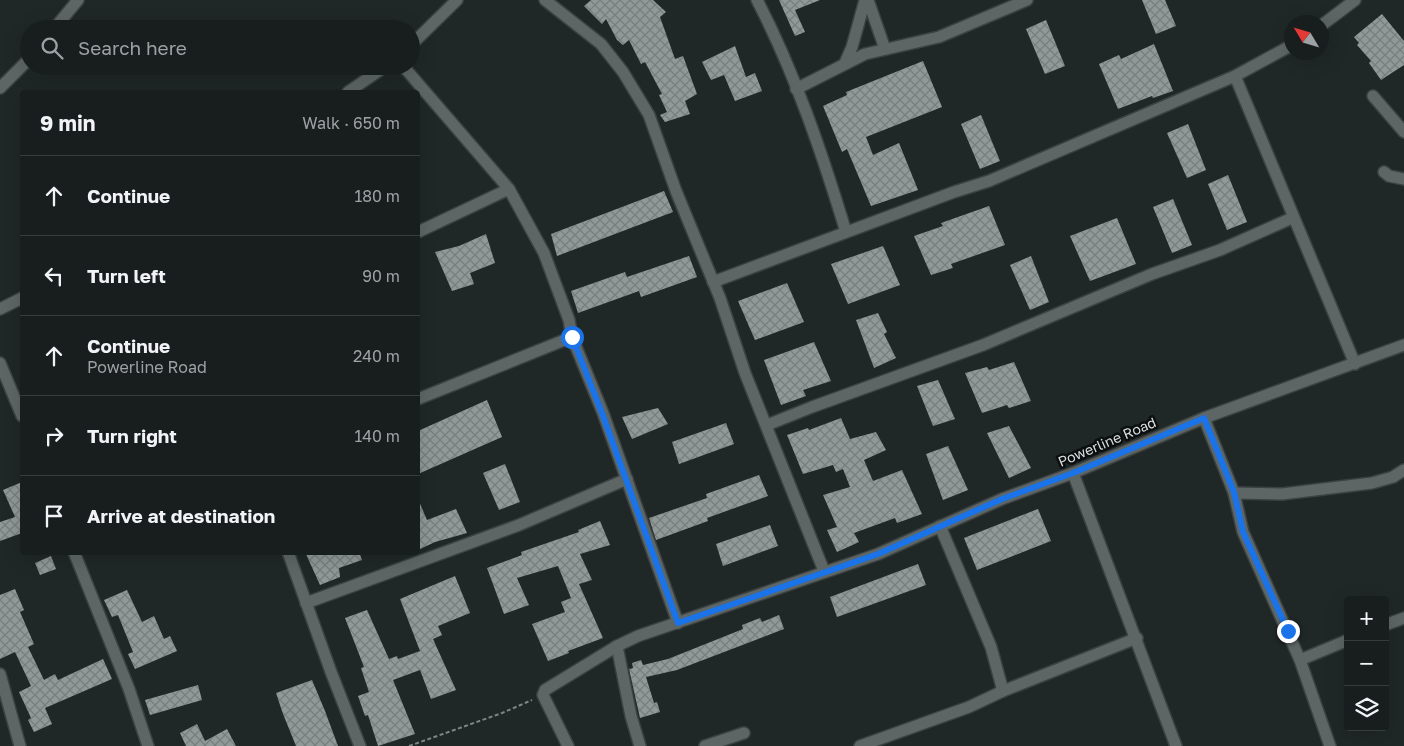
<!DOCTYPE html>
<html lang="en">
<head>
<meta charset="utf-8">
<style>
	:root { --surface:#181d1d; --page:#252a2a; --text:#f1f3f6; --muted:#9fa2a4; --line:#363b3b }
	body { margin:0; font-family:"Golos Text",sans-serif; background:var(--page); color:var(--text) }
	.controls { position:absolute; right:15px; bottom:15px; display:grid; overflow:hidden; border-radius:5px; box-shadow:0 5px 20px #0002 }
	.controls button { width:45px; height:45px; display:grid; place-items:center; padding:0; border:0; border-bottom:1px solid var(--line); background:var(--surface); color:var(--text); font:25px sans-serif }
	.compass { position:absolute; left:1284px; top:15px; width:45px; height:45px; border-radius:50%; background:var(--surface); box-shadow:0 5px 20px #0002; rotate:308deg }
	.stop { position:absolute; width:15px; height:15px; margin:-11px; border:4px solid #1a73e8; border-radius:50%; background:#fff }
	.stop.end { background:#1a73e8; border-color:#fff; box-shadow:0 1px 5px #0008 }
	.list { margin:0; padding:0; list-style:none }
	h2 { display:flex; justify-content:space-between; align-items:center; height:65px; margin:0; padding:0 20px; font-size:21px }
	h2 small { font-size:16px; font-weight:400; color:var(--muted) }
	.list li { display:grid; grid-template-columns:32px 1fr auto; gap:15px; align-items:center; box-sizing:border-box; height:80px; padding:0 20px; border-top:1px solid var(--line) }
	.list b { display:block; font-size:19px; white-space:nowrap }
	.list p { margin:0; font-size:16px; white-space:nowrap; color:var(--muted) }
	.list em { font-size:16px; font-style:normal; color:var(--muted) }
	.icon { flex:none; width:28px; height:28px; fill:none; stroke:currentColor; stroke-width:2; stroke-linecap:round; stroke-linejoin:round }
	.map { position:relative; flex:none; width:1404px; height:746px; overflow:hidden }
	.search { position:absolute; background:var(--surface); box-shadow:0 5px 20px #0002; left:20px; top:20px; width:400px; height:55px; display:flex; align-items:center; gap:12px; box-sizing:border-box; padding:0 18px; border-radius:28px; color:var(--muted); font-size:19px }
	.panel { position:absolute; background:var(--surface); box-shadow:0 5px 20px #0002; left:20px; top:90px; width:400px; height:465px; border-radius:5px }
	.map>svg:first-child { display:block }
</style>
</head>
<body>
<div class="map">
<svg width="1404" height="746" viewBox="0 0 1404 746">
	<defs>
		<pattern id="building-cross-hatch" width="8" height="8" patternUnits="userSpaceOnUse" patternTransform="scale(1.25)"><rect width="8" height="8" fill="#909898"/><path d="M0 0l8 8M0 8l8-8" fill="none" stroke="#787e7e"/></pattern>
	</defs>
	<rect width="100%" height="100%" fill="#202727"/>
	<g fill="url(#building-cross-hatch)">
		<polygon points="591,0 653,0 666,12 660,17 675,59 683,56 697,94 685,101 690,114 665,122 660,115 667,112 659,95 662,94 645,62 641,64 629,40 623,45 617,40 606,19 602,24 584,6"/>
		<polygon points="779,0 820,0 795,10 805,32 795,36"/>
		<polygon points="1142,0 1165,0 1176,26 1156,34"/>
		<polygon points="1382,14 1404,41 1404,65 1381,80 1369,63 1371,61 1357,45 1359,43 1354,37"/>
		<polygon points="1046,20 1065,66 1045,74 1026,29"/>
		<polygon points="1154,44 1173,91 1153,98 1152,96 1118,109 1099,64 1119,55 1121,59"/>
		<polygon points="735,46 746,77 755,73 762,91 735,101 724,75 711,80 702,62"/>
		<polygon points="923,61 942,107 866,137 873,155 899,143 918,190 871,206 847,149 842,152 823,106 847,95 846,92"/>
		<polygon points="981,115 1000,161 980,169 961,124"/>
		<polygon points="1188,124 1206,170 1187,178 1167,133"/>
		<polygon points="1228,175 1247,222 1227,230 1208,184"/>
		<polygon points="664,191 673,212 557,256 551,234"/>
		<polygon points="1173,199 1192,245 1172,253 1153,207"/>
		<polygon points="989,206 1005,245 951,264 953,268 931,275 914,236 943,226 941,223"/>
		<polygon points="1117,218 1136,264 1090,281 1070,236"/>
		<polygon points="486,234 495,263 470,273 474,284 452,291 435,252 459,246"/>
		<polygon points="883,246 900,285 848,304 831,264"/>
		<polygon points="689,256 697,277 641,297 639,291 578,313 571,291 625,272 627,277"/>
		<polygon points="1031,256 1049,302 1030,310 1010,265"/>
		<polygon points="787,283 804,322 755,340 738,301"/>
		<polygon points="878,313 887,332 884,334 896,358 874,368 856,320"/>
		<polygon points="814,342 831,381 803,390 806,396 781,405 764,360"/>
		<polygon points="1014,362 1031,401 1009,408 1007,405 982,413 965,373 987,367 989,370"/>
		<polygon points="938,380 955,419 933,426 917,386"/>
		<polygon points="487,400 502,437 418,474 418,431"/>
		<polygon points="658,408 668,424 632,439 622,417"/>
		<polygon points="841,418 850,439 876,432 886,450 864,460 873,481 902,470 922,514 897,523 895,518 854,533 859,542 837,552 827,530 837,527 823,495 850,487 843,469 836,472 833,465 803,474 787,435 808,428 809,430"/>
		<polygon points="726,423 734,444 679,464 672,442"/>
		<polygon points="1009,426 1031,468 1009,478 987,433"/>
		<polygon points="948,446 968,490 943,500 926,454"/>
		<polygon points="505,464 520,502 499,510 483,473"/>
		<polygon points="759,475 768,496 707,518 708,521 656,540 649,518 707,498 706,494"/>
		<polygon points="22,482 22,535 22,533 0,541 0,522 15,517 3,490"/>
		<polygon points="418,499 427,520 456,509 467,533 435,542 418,550"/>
		<polygon points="1038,509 1051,541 977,570 964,538"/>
		<polygon points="600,521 610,545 580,554 592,580 579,584 603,638 568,651 569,653 548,661 532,624 565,612 561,602 571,598 558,566 517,578 529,605 504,614 487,568 522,555 521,552 579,532 578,530"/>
		<polygon points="770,525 778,546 723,566 716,544"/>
		<polygon points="305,552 359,552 362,560 339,568 340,577 320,585"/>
		<polygon points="51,556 56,569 40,575 35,563"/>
		<polygon points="918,564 926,585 837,617 830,597"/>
		<polygon points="455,576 470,613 438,626 442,635 433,639 456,690 431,699 420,670 393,680 415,734 378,746 368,715 365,716 358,696 369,692 361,668 364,667 345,618 367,610 389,659 397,656 398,659 420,651 400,599"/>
		<polygon points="15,589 24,610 20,612 34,644 28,647 44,680 55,674 58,680 103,659 112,679 45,708 52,724 34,732 28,720 31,718 19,692 31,686 15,652 0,659 0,595"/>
		<polygon points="127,590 142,622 154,616 164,639 170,636 177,651 135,669 128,654 133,652 118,615 112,617 104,600"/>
		<polygon points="779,615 784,629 677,670 646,677 654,703 657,702 660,712 640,718 629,669 633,668 632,663 641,660 643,665 668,659 743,629 742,625 760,618 762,622"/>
		<polygon points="312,680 325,711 338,746 296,746 283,714 276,693"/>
		<polygon points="198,685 202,700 150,715 145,700"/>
		<polygon points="197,724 205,741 227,729 236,746 186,746 180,733"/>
	</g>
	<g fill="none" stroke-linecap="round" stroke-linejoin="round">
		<defs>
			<g id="minor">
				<polyline points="545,0 601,44 623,72 649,115 676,191 720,298 745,373 824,571"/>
				<path d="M757 0C795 73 822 153 846 232"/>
				<polyline points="868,0 885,49"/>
				<polyline points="1322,25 1355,0"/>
				<polyline points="54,29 78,0"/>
				<polyline points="411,45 457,0"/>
				<polyline points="845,63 852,47 865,0"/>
				<polyline points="403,66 509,189 544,253 569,320 572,337 603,413 678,623"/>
				<polyline points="1235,76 1355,364"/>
				<polyline points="0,88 29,59"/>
				<polyline points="796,89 865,54 939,37 1027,0"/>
				<polyline points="348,92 386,66"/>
				<polyline points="1373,96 1404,132"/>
				<polyline points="1384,172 1389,176 1404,179"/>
				<polyline points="418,232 509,189"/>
				<polyline points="713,282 954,192 989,181 1235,76 1292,45"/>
				<polyline points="0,309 22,298"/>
				<polyline points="0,363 22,416"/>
				<polyline points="418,399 572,337"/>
				<polyline points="1204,418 1234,493 1243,532 1300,660 1330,746"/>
				<polyline points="767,425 812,407 983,345 1152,274 1220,250 1292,218"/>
				<polyline points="1073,473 1176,746"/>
				<polyline points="1234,493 1282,494 1372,483 1393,477 1404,470"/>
				<polyline points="940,526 991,647 1003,691"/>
				<polyline points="74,552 129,689 148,746"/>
				<polyline points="288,552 331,672 360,746"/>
				<polyline points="306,603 519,525 627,479"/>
				<polyline points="1385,625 1404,618"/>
				<polyline points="617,646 631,716 640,746"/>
				<polyline points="1300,660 1348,640"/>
				<polyline points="0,674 20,746"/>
				<polyline points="568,746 543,695 545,690 617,646 638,636 878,554 1002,499 1073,473 1204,418 1404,345"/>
				<polyline points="705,746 744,733"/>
				<polyline points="860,746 969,707 1003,691 1137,638"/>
			</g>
		</defs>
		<use href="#minor" stroke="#3b4141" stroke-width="14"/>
		<polyline stroke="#7f8484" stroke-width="2" stroke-dasharray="4 2.5" stroke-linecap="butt" points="409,746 502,713 532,700"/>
		<use href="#minor" stroke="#5d6665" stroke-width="11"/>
	</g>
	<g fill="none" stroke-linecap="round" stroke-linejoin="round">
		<polyline stroke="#1a73e8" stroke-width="6" points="572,337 602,413 678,623 878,554 1002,499 1073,473 1204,418 1234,492 1243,532 1288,631"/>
	</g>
	<g text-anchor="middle" stroke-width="5" stroke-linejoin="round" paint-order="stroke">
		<g font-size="14" fill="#dadede" stroke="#0c0f0f">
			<text transform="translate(1107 442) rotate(-23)" y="5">Powerline Road</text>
		</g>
	</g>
</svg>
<div class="controls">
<button>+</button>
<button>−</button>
<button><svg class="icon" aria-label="layers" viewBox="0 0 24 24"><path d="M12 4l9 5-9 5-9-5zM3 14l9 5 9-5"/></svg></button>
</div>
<svg class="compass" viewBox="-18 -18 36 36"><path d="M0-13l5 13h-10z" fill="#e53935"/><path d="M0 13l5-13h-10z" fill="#9fa2a4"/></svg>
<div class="stop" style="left:572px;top:337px"></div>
<div class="stop end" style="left:1288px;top:631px"></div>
<div class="search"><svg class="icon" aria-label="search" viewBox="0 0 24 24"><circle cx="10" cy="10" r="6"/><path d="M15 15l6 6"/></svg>Search here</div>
<section class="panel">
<h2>9 min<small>Walk · 650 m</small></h2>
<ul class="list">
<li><svg class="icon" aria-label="ahead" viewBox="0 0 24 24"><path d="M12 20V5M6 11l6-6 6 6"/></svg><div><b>Continue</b></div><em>180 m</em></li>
<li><svg class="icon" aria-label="left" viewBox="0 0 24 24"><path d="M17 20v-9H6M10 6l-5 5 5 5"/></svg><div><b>Turn left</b></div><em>90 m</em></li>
<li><svg class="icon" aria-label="ahead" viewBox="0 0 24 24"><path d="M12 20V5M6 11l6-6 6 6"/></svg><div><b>Continue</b><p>Powerline Road</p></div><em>240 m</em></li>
<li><svg class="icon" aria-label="right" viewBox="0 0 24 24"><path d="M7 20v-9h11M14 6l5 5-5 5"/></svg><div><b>Turn right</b></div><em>140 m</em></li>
<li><svg class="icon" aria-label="arrive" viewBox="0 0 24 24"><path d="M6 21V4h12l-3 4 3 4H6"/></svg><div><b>Arrive at destination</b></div></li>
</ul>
</section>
</div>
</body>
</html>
